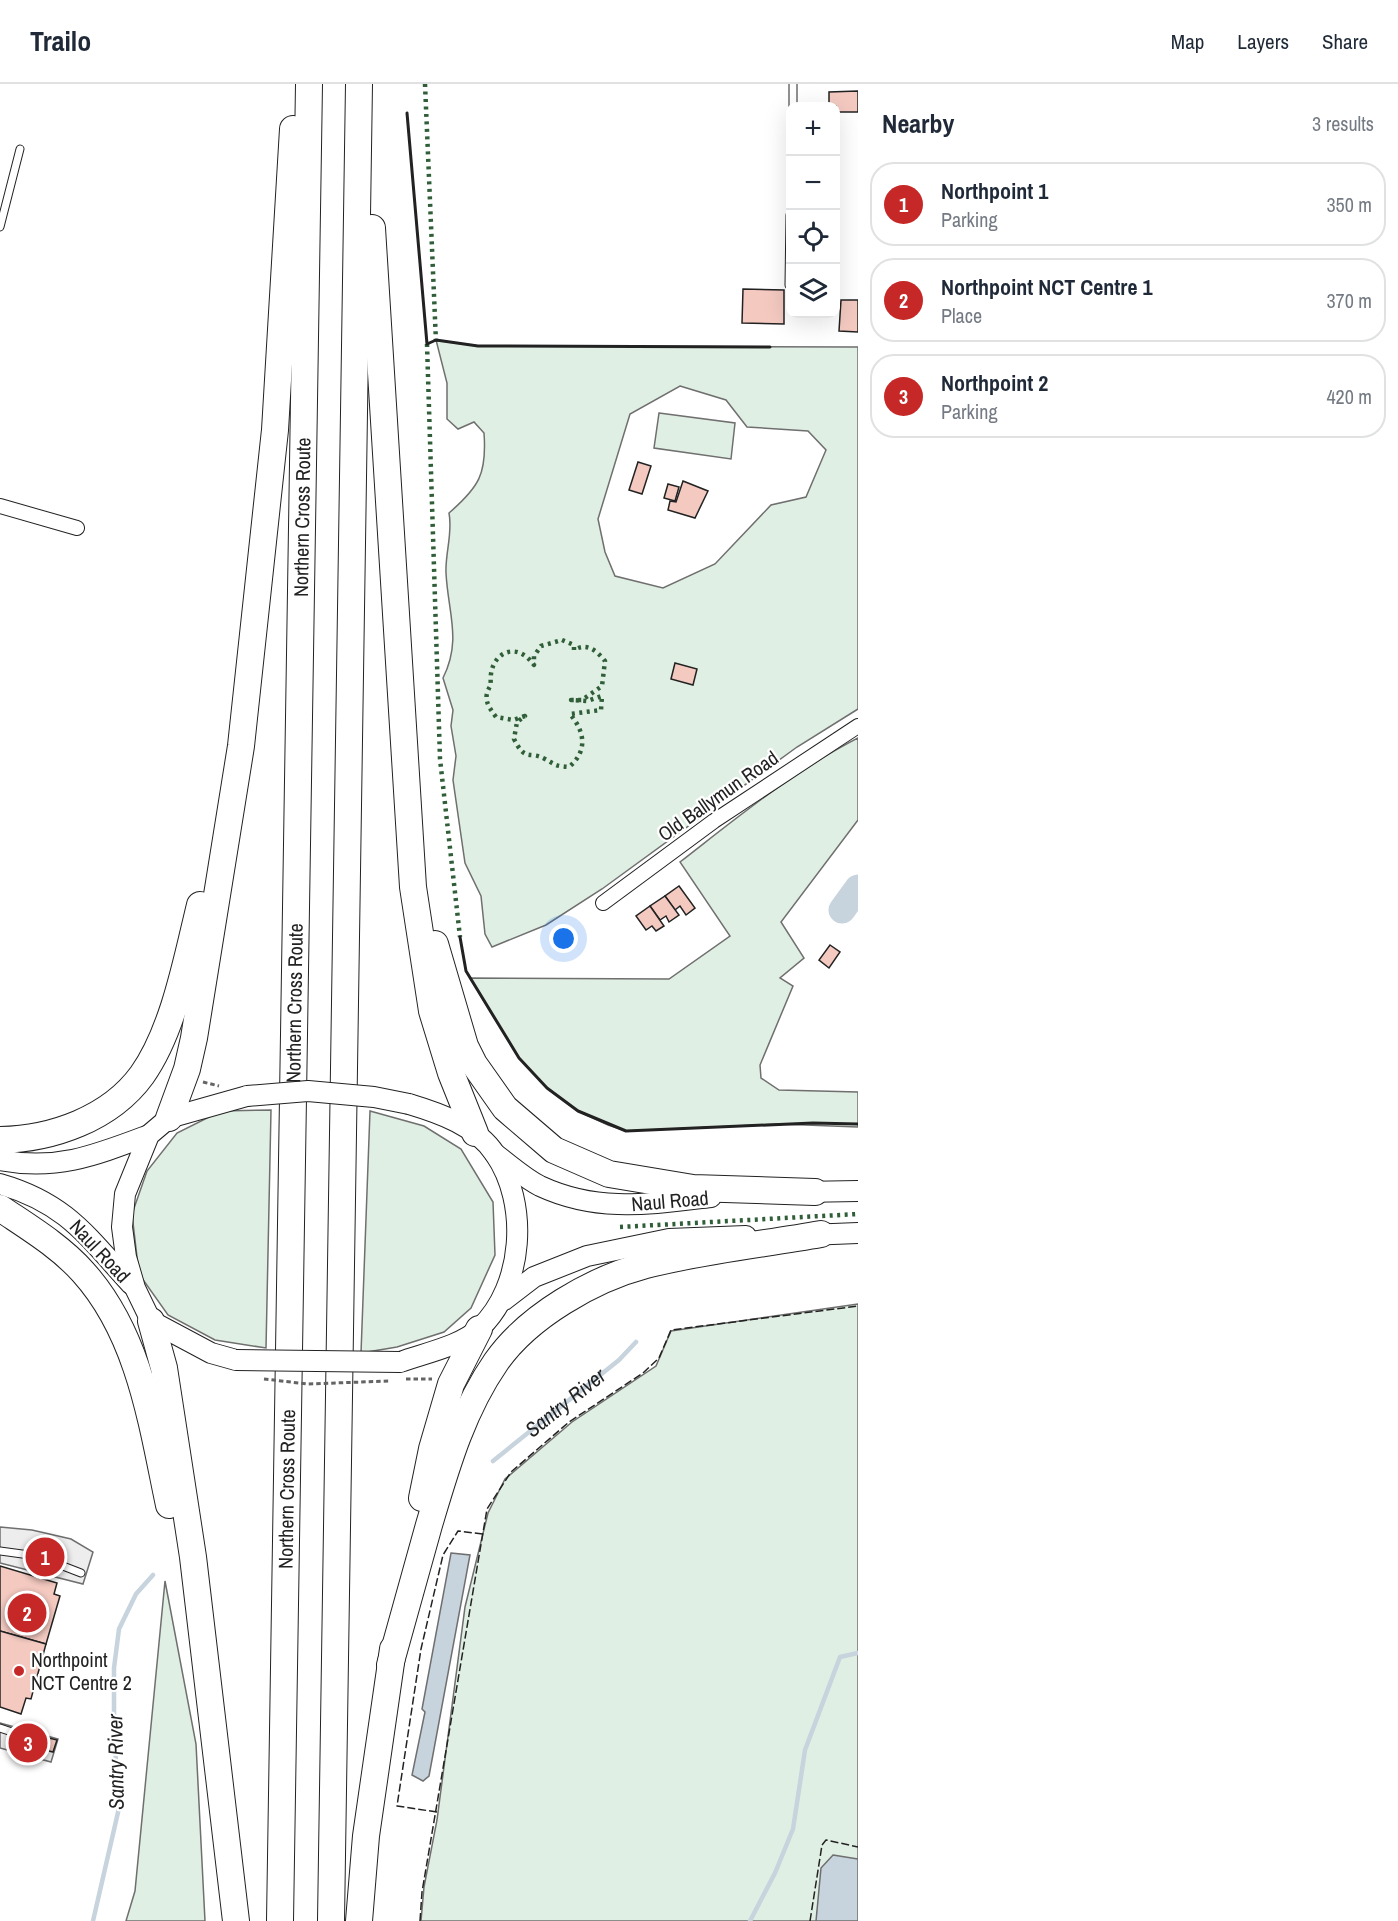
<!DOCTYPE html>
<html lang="en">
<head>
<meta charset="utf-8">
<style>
	:root { --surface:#fff; --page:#f6f6f7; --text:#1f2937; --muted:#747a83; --line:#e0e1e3; --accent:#c62828 }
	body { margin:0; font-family:"Archivo Narrow",sans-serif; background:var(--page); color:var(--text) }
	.controls { position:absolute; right:18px; top:18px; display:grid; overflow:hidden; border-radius:12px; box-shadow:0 6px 24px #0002 }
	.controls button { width:54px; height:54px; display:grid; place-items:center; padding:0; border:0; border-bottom:2px solid var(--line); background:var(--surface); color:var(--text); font:30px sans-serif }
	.you { position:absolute; left:564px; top:855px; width:21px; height:21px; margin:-15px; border:4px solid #fff; border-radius:50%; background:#1a73e8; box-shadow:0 0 0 9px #1a73e833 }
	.badge { display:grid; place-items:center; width:39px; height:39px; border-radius:50%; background:var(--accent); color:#fff; font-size:20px; font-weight:700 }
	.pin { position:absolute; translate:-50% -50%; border:3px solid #fff; box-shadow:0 2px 6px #0006 }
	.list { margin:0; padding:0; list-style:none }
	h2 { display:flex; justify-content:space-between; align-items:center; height:78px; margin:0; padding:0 24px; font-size:26px }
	h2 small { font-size:20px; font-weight:400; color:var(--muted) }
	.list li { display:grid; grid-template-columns:39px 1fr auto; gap:18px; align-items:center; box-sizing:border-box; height:84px; margin:0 12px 12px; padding:0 12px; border:2px solid var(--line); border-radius:24px }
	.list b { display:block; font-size:22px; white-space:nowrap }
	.list p { margin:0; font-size:20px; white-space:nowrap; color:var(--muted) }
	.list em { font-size:20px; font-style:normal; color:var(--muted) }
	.icon { flex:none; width:33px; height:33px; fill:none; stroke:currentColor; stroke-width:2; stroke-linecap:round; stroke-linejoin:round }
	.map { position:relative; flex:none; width:858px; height:1837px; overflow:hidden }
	header { display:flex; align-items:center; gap:36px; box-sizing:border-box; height:84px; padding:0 30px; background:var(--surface); border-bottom:2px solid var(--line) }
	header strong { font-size:28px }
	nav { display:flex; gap:33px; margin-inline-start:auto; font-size:21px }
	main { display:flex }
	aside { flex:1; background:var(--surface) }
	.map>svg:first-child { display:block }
</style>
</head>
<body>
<header>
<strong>Trailo</strong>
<nav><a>Map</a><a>Layers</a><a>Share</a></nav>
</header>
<main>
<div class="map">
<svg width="858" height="1837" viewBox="0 0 858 1837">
	<rect width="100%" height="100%" fill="#fff"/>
	<g fill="#e0efe3" stroke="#6f6f6f" stroke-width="1.5" fill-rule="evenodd">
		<path d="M436 256 478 262 858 263V625L797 663 602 805 546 841 492 863 485 850 481 812 465 779 453 696 456 672 451 642 453 626 443 594C462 556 448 529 446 489 445 469 453 449 449 429 479 403 487 390 484 349L474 338 458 345 447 335V299ZM680 302 726 316 747 343 808 347 826 366 806 413 771 421 715 480 663 504 615 492 605 468 598 435 630 330Z"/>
		<polygon points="659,329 735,339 731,375 654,364"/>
		<path d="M858 654V736L781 838 804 874 780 894 793 902 760 981 761 994 779 1006 858 1008V1043L779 1040 626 1047 608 1041 578 1027 547 1004 519 974 470 894 669 895 730 852 680 778C738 733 792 688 858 654Z"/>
		<polygon points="271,1026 266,1264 215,1256 168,1231 139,1190 132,1130 147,1087 177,1049 221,1027"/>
		<polygon points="370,1027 424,1042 461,1065 493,1118 495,1171 471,1224 444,1248 397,1263 361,1269"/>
		<polygon points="858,1220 858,1837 421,1837 424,1803 437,1736 465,1523 488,1429 505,1395 572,1338 656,1282 671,1247"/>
		<polygon points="165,1497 196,1660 205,1837 126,1837 135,1807"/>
	</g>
	<g fill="#ededed" stroke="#6f6f6f" stroke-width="1.5">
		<polygon points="0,1443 32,1446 71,1455 93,1468 83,1500 0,1479"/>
		<polygon points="0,1639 58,1655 51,1678 0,1664"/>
	</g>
	<g fill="#c7d3dd" stroke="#6f6f6f" stroke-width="1.5">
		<polygon points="451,1469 470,1471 429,1692 423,1697 412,1691 425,1628 422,1625"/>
		<polygon points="833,1771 858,1775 858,1837 816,1837 821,1784"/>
	</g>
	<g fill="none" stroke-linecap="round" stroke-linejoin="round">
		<g stroke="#c7d3dd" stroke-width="4.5">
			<path id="s1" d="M493 1377 619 1276 636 1258"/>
			<polyline points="93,1837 119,1724 114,1647 114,1584 119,1545 136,1510 153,1491"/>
			<polyline points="750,1837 775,1789 793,1745 805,1666 840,1573 858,1569"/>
		</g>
		<polyline stroke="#c7d3dd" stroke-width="27" points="842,826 858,804"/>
	</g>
	<g fill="#f3c9c0" stroke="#222" stroke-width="1.5">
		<polygon points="858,7 858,28 836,28 836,22 829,22 829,8"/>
		<polygon points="743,205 784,206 784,240 742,239"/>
		<polygon points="841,216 858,216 858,248 839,247"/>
		<polygon points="638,378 651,382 642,410 629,406"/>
		<polygon points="683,397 708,407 695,434 668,426 670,417 676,418"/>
		<polygon points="668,400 679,403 675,417 664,414"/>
		<polygon points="675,579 697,585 693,601 671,595"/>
		<polygon points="679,802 695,824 686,831 680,822 675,826 665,812"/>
		<polygon points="665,812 679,831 669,838 666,832 660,836 650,822"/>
		<polygon points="650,822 664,842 656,847 652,842 646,846 636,832"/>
		<polygon points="830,861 840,868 829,884 819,876"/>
		<polygon points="0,1482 57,1499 54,1510 60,1512 46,1560 0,1547"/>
		<polygon points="0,1547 46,1560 31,1615 26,1614 21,1630 0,1623"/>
		<polygon points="33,1650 57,1656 53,1668 30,1662"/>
	</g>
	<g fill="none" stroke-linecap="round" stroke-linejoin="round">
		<defs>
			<g id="lane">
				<polyline points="793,22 793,0"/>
				<polyline points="0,143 20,65"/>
				<polyline points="789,201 790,131"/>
				<polyline points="0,1467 37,1472 81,1489"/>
				<polyline points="0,1644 24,1652"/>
			</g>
			<g id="street">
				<polyline points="0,422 77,444"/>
				<polyline points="603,819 714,737 858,642"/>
			</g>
			<g id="secondary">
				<path d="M495 1070C509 1080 524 1094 540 1102 598 1129 650 1120 711 1113"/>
				<path d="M0 1076C57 1087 96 1071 149 1051"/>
				<path d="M0 1100C66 1119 87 1152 131 1200"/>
				<polyline points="801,1108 858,1107"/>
				<polyline points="808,1151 858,1149"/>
				<polyline points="504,1216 534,1193 587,1172 669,1155 746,1152"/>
				<polyline points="236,1276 211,1269 151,1237 135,1204 126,1173 122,1143 125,1110 149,1051 169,1034 247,1012"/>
				<path d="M400 1278C425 1269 461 1262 480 1244 524 1202 529 1119 495 1070 477 1042 439 1029 409 1020"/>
			</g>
			<g id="highway">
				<polyline points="372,144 413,803 432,927 451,989 475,1049"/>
				<polyline points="435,860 465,962 474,980 505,1024 554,1066 609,1090 693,1104 815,1108"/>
				<polyline points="169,1034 187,985 194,954 241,662 275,346 293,45"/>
				<path d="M0 1056C52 1055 110 1035 142 991 174 946 187 874 200 821"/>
				<path d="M0 1124C28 1143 60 1162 83 1188 140 1251 152 1341 169 1421"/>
				<polyline points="151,1237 164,1284 193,1473 236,1837"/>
				<polyline points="422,1414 432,1365 451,1300 479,1245"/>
				<path d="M390 1581C403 1534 416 1487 429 1441 446 1384 462 1327 496 1278 528 1232 593 1195 646 1181 700 1167 765 1160 821 1150"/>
				<path id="s2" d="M280 1837 309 0"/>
				<polyline points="331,1837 359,0"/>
				<polyline points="359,1837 366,1752 393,1565"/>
			</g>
		</defs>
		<use href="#lane" stroke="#222" stroke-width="9"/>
		<use href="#street" stroke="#222" stroke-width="16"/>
		<use href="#secondary" stroke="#222" stroke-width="22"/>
		<use href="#highway" stroke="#222" stroke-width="28"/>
		<g stroke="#646464" stroke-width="3" stroke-dasharray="4.5 3" stroke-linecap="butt">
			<polyline points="203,998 219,1002"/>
			<polyline points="406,1295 432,1295"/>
		</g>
		<use href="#lane" stroke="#fff" stroke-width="7"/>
		<use href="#street" stroke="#fff" stroke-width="14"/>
		<use href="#secondary" stroke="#fff" stroke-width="20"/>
		<use href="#highway" stroke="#fff" stroke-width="26"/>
		<defs>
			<g id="secondary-bridge">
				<polyline points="247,1012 308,1007 374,1013 409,1020"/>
				<polyline points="236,1276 400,1278"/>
			</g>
		</defs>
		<use href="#secondary-bridge" stroke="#222" stroke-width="22" stroke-linecap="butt"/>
		<polyline stroke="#646464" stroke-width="3" stroke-dasharray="4.5 3" stroke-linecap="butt" points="264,1295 308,1300 389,1297"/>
		<use href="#secondary-bridge" stroke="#fff" stroke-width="20"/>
		<g stroke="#2f5e38" stroke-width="4.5" stroke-dasharray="3 4.5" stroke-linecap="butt">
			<polyline points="425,0 436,258"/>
			<polyline points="427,260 440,675 460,853"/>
			<path d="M562 556 574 561V566C587 558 597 567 605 577L602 602 582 616H571L587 617 602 612 601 626 570 630C585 648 588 667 569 683 555 682 556 681 545 675 529 666 526 679 514 655L517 638 525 632 513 636 496 633C488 622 482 614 491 601 487 571 515 554 534 581V572L541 562Z"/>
			<polyline points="620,1143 858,1130"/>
		</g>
		<g stroke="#222" stroke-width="1.5" stroke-dasharray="8 3" stroke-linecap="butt">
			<polyline points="437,1728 397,1722 421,1565 443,1471 458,1447 483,1450"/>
			<polyline points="420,1837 422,1808 487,1425 511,1388 569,1338 643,1289 659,1274 671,1246 858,1222"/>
			<polyline points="810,1837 822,1761 826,1756 858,1763"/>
		</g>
		<g stroke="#222" stroke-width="3">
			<polyline points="407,29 427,260 436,256 478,262 770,263"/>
			<polyline points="460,853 466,887 519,974 547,1004 578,1027 626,1047 813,1039 858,1040"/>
		</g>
	</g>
	<circle fill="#c62828" stroke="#fff" stroke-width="2" cx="19" cy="1587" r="6"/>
	<g text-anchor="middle" stroke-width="4.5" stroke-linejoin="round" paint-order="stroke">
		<g font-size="20" fill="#222" stroke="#fff">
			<text dy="7" stroke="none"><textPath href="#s2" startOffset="1404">Northern Cross Route</textPath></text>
			<text transform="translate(718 712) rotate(-35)" y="7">Old Ballymun Road</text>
			<text dy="7" stroke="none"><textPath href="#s2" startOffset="918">Northern Cross Route</textPath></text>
			<text transform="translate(670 1117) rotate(-5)" y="7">Naul Road</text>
			<text transform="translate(100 1167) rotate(47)" y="7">Naul Road</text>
			<text dy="7" stroke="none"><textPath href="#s2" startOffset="432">Northern Cross Route</textPath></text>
		</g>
		<g font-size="20" fill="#222" stroke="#fff" text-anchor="start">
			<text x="31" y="1583">Northpoint<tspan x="31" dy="23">NCT Centre 2</tspan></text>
		</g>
		<g font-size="21" font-style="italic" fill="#222" stroke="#fff">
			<text dy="7" stroke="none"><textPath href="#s1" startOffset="93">Santry River</textPath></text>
			<text transform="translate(116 1678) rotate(-91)" y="7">Santry River</text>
		</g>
	</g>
</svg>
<div class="controls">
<button>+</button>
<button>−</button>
<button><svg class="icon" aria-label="locate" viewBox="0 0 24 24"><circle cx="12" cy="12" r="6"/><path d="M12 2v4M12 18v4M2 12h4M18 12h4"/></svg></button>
<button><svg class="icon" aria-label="layers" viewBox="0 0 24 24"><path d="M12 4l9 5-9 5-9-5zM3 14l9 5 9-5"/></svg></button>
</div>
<div class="you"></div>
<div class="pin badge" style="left:45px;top:1473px">1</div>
<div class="pin badge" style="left:27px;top:1529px">2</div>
<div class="pin badge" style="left:28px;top:1659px">3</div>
</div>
<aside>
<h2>Nearby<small>3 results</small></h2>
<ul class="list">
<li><span class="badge">1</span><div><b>Northpoint 1</b><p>Parking</p></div><em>350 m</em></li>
<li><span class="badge">2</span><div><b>Northpoint NCT Centre 1</b><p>Place</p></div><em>370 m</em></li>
<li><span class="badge">3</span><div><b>Northpoint 2</b><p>Parking</p></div><em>420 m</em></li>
</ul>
</aside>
</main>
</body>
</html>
